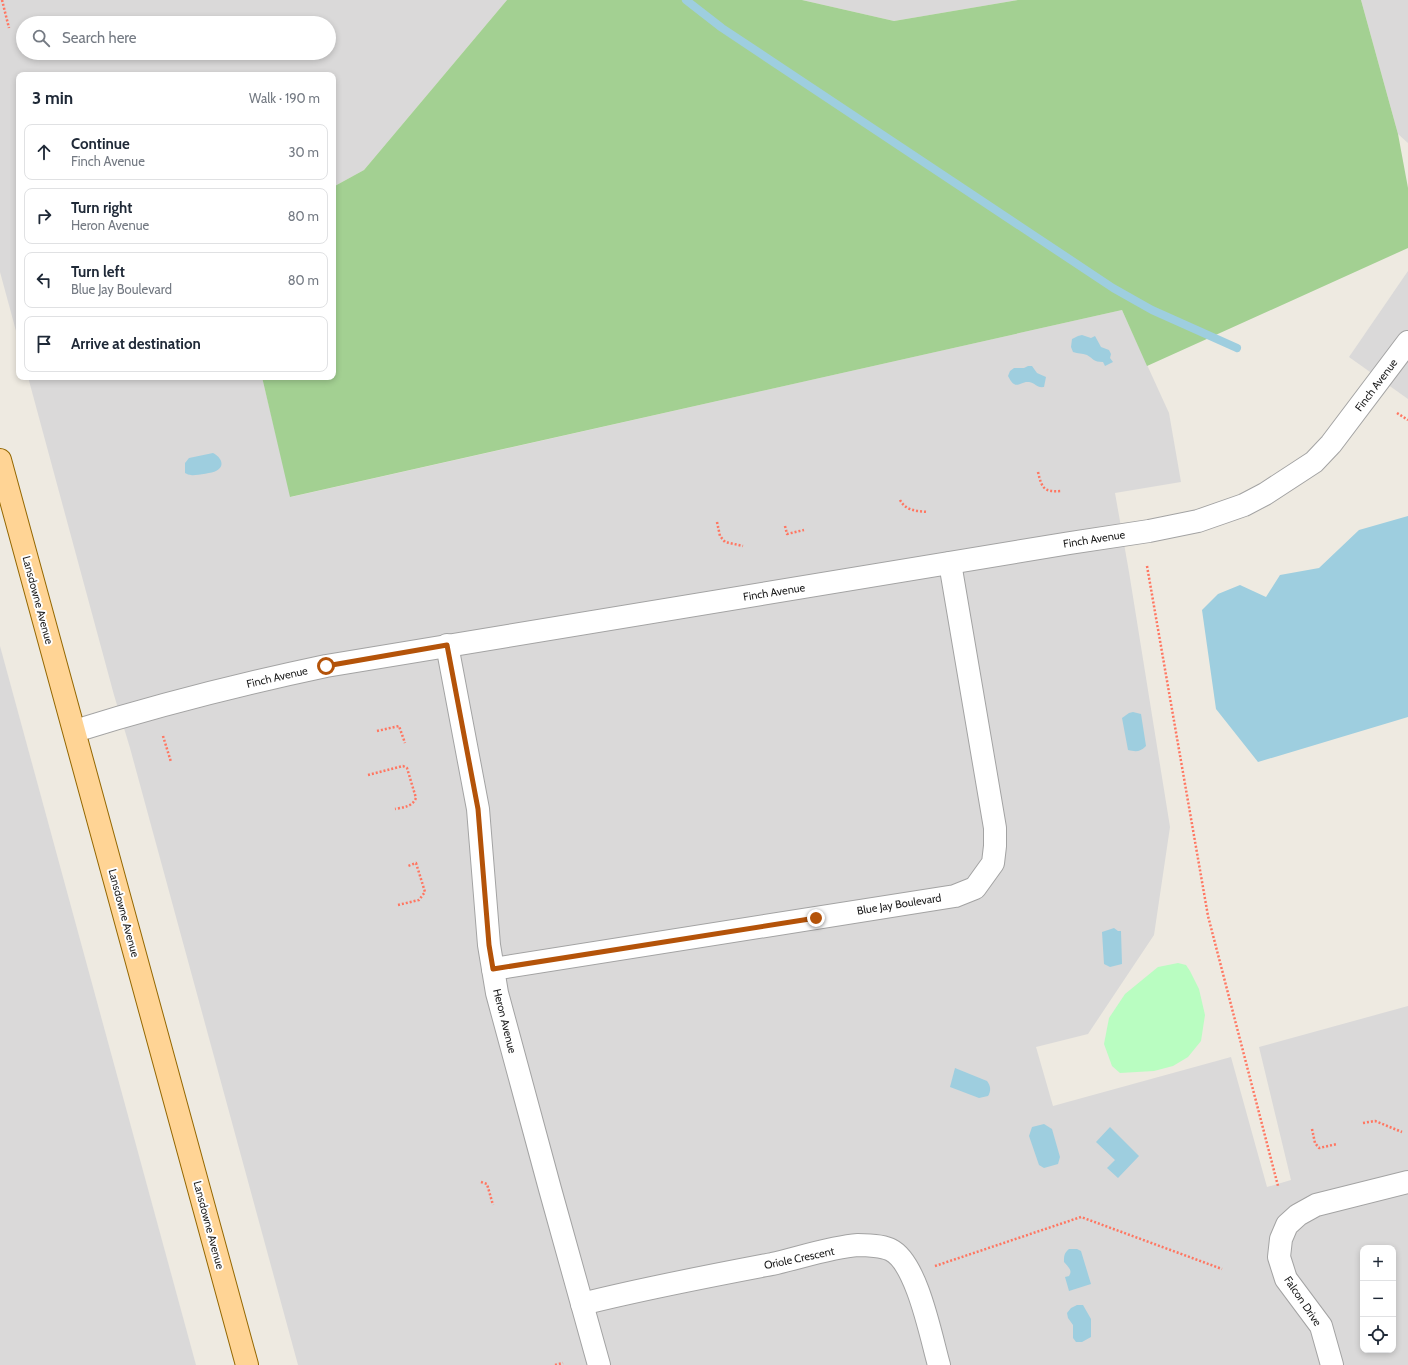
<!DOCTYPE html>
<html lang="en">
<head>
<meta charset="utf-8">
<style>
	:root { --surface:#fff; --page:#f6f6f7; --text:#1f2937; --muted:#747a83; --line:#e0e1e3 }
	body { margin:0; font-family:Cabin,sans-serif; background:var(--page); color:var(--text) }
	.controls { position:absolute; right:12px; bottom:12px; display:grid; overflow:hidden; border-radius:8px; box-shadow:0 2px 6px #0003 }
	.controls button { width:36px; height:36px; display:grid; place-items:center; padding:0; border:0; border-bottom:1px solid var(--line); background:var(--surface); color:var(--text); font:20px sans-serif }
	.stop { position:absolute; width:12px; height:12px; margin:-9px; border:3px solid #b45309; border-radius:50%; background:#fff }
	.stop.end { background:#b45309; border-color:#fff; box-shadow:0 1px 4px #0008 }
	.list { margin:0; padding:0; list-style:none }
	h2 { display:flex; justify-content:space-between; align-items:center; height:52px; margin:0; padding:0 16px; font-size:17px }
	h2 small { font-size:13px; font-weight:400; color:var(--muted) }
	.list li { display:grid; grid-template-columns:26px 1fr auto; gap:12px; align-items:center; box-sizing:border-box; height:56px; margin:0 8px 8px; padding:0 8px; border:1px solid var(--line); border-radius:8px }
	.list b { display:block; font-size:15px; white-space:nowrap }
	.list p { margin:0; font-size:13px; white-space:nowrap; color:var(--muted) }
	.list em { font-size:13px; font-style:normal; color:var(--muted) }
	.icon { flex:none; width:22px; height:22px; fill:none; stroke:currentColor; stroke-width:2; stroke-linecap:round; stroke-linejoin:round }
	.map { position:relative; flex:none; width:1408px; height:1365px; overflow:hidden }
	.search { position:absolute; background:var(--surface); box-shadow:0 2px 6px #0003; left:16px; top:16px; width:320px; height:44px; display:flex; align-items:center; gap:10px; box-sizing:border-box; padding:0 14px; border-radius:22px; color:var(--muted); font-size:15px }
	.panel { position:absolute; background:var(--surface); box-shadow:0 2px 6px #0003; left:16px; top:72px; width:320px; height:308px; border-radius:8px }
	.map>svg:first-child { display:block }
</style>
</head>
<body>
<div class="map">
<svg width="1408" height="1365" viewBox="0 0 1408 1365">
	<rect width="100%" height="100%" fill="#eeeae1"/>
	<g fill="#dad9d9" fill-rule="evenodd">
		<path d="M0 0H507L364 170 333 187V75H19V342L0 272ZM23 23H329V53H23Z"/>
		<polygon points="802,0 1018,0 894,21"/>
		<polygon points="1361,0 1408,0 1408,143 1398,134"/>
		<polygon points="1408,271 1408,399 1349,357"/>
		<path d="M1122 310 1169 413 1181 482 1115 493 1129 572 1170 827 1154 935 1088 1034 1036 1047 1053 1106 1231 1057 1267 1187 1291 1180 1259 1047 1408 1006V1365H298L130 748 114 695 28 377H262L291 497ZM1363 1248H1393V1350H1363Z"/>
		<polygon points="0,646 196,1365 0,1365"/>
	</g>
	<polygon fill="#a3d092" points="507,0 802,0 894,21 1018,0 1361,0 1398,134 1408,188 1408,248 1147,366 1122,310 290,497 262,377 333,377 333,187 364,170"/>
	<polygon fill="#b9fdc1" points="1178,963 1186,965 1190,971 1199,989 1205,1015 1201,1041 1188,1057 1173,1066 1154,1071 1120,1073 1112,1066 1104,1044 1109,1018 1125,994 1158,967"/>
	<g fill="#9ecedf">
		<path d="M1082 335 1091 338 1095 336 1101 347 1109 350 1111 354 1110 358 1113 362 1105 366 1103 362C1093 362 1094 359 1087 355 1082 353 1078 354 1073 352L1071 347 1072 339 1078 336Z"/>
		<path d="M1028 366H1032L1037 373 1046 377 1044 387C1036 388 1036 383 1029 382 1019 381 1016 392 1008 376L1010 371 1014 368H1024Z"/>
		<path d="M213 453C221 457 226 466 216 471 212 473 194 476 191 475 189 475 187 474 185 473V463L189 458Z"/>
		<polygon points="1408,516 1408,717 1258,762 1216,709 1202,610 1218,594 1240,585 1266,597 1280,575 1319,568 1359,530"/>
		<path d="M1133 712 1141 714 1146 746C1140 752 1136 752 1128 750L1122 718 1129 713Z"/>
		<polygon points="1114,928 1118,931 1121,931 1122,964 1110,967 1104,964 1102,932"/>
		<path d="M955 1068 987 1081C991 1086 991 1091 988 1096L979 1098 950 1087Z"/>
		<polygon points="1044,1124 1052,1129 1060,1157 1058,1164 1044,1168 1039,1165 1029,1136 1032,1127"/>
		<polygon points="1110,1127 1139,1156 1118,1178 1107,1168 1115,1160 1096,1142"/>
		<path d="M1069 1249H1077L1081 1251 1091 1284 1069 1291 1065 1277 1069 1276C1073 1270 1068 1267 1064 1262 1064 1256 1064 1253 1069 1249Z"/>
		<polygon points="1077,1305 1083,1305 1091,1319 1091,1337 1082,1342 1076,1342 1073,1338 1073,1325 1068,1318 1067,1313 1071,1308"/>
	</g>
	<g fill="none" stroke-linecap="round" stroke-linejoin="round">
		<polyline stroke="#9ecedf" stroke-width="8" points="686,0 722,28 1113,288 1152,310 1237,348"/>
		<defs>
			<g id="minor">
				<polyline points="447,645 478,809 489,945 497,993 550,1189 599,1365"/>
				<path d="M75 731C158 705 241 684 326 666L1070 543 1149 531 1198 521 1244 505 1265 494 1314 462 1331 444 1408 342"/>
				<polyline points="493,969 955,896 975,888 993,863 995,846 995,828 950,563"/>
				<path d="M582 1304C645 1288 709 1276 772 1264 799 1258 831 1247 858 1245 866 1245 884 1246 891 1250 917 1263 931 1337 939 1365"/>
				<polyline points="1332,1365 1321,1326 1286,1279 1279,1257 1281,1239 1287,1225 1298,1215 1316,1205 1408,1182"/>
			</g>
			<polyline id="major" points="0,460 247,1365"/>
		</defs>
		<use href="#minor" stroke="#a3a3a3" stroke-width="24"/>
		<use href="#major" stroke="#946700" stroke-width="24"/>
		<g stroke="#ff7661" stroke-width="2.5" stroke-dasharray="2 2" stroke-linecap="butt">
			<polyline points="2,0 9,28"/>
			<polyline points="1397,413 1408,420"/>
			<path d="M1038 472C1042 489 1044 492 1061 491"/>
			<path d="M900 500C906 511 917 511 928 512"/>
			<polyline points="717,522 720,536 725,542 743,546"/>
			<polyline points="785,526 787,534 804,530"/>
			<polyline points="1147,566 1208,916 1278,1186"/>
			<polyline points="377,731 399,726 405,743"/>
			<polyline points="163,736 171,762"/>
			<path d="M368 775 403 766 407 768 416 798C412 807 404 807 395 809"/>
			<polyline points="398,905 419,900 425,892 416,863 408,866"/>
			<polyline points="1363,1123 1375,1121 1402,1132"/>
			<polyline points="1312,1129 1315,1143 1319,1148 1337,1144"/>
			<polyline points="481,1182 487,1184 493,1205"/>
			<polyline points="935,1266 1081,1217 1222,1269"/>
			<polyline points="555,1365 563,1363"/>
		</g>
		<use href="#minor" stroke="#fff" stroke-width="22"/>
		<use href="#major" stroke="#ffd495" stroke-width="22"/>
	</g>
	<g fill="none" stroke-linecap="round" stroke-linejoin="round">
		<polyline stroke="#b45309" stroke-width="5" points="326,666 447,645 478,809 489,945 493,969 816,918"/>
	</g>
	<g text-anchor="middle" stroke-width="4" stroke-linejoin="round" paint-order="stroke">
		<g font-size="11" fill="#1c1c1c" stroke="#fff">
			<text transform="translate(1376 385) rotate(-53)" y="4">Finch Avenue</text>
			<text transform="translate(1094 539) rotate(-9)" y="4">Finch Avenue</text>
			<text transform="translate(774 592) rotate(-9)" y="4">Finch Avenue</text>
			<text transform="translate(38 600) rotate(75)" y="4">Lansdowne Avenue</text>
			<text transform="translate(277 677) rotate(-13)" y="4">Finch Avenue</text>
			<text transform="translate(899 904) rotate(-9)" y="4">Blue Jay Boulevard</text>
			<text transform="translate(124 913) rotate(75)" y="4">Lansdowne Avenue</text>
			<text transform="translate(505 1021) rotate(76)" y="4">Heron Avenue</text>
			<text transform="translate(209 1225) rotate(75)" y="4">Lansdowne Avenue</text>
			<text transform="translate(799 1258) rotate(-12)" y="4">Oriole Crescent</text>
			<text transform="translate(1303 1301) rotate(56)" y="4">Falcon Drive</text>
		</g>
	</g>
</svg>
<div class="controls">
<button>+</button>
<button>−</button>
<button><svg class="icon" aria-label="locate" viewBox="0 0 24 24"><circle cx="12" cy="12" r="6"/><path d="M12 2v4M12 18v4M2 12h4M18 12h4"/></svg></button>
</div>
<div class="stop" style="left:326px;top:666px"></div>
<div class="stop end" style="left:816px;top:918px"></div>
<div class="search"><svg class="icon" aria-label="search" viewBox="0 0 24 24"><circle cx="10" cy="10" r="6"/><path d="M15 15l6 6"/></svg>Search here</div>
<section class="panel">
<h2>3 min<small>Walk · 190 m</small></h2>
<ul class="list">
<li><svg class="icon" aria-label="ahead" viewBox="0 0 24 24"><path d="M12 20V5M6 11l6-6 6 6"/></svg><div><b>Continue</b><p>Finch Avenue</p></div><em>30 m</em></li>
<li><svg class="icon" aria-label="right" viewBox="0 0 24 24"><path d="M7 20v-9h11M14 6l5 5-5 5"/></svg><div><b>Turn right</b><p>Heron Avenue</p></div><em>80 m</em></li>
<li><svg class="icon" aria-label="left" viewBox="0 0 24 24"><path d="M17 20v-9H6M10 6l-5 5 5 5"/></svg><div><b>Turn left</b><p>Blue Jay Boulevard</p></div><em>80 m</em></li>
<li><svg class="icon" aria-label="arrive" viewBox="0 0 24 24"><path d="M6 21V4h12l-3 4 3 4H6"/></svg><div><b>Arrive at destination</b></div></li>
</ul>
</section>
</div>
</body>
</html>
